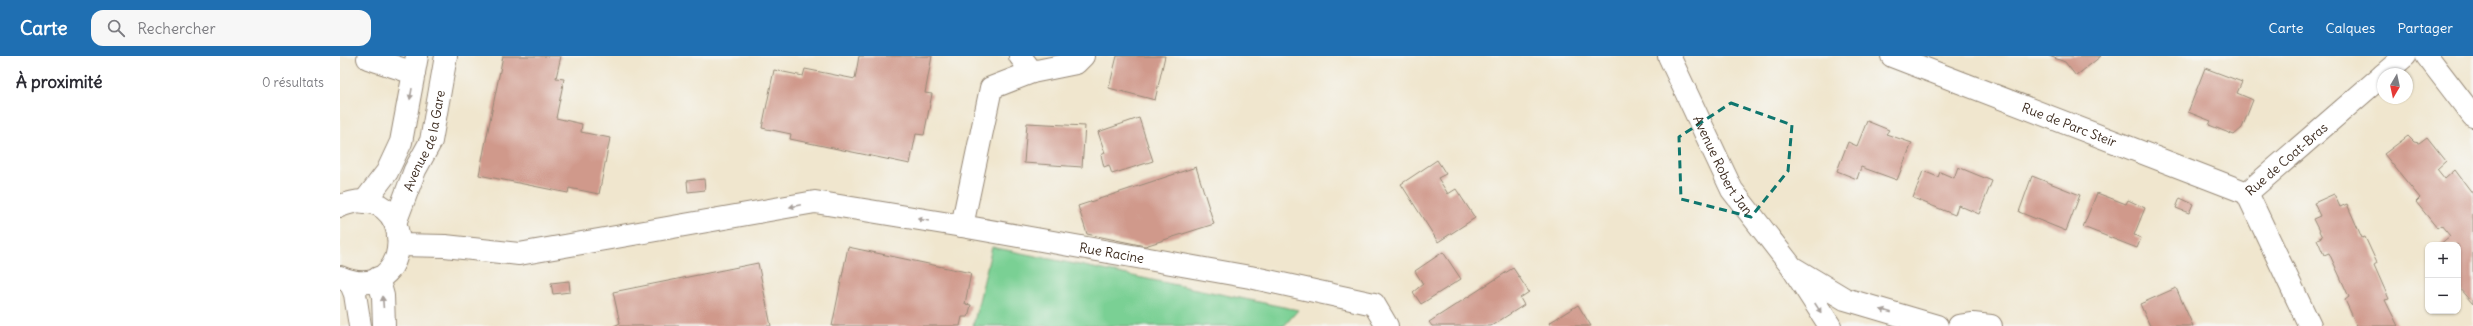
<!DOCTYPE html>
<html lang="fr">
<head>
<meta charset="utf-8">
<style>
	:root { --surface:#fff; --page:#f7f7f7; --text:#2b2b33; --muted:#7c7c81; --line:#e1e1e2; --accent:#1f6fb2 }
	body { margin:0; font-family:Delius,sans-serif; background:var(--page); color:var(--text) }
	.controls { position:absolute; right:12px; bottom:12px; display:grid; overflow:hidden; border-radius:8px; box-shadow:0 1px 3px #0004 }
	.controls button { width:36px; height:36px; display:grid; place-items:center; padding:0; border:0; border-bottom:1px solid var(--line); background:var(--surface); color:var(--text); font:20px sans-serif }
	.compass { position:absolute; left:2037px; top:12px; width:36px; height:36px; border-radius:50%; background:var(--surface); box-shadow:0 1px 3px #0004; rotate:189deg }
	.list { margin:0; padding:0; list-style:none }
	h2 { display:flex; justify-content:space-between; align-items:center; height:52px; margin:0; padding:0 16px; font-size:17px }
	h2 small { font-size:13px; font-weight:400; color:var(--muted) }
	.icon { flex:none; width:22px; height:22px; fill:none; stroke:currentColor; stroke-width:2; stroke-linecap:round; stroke-linejoin:round }
	.map { position:relative; flex:none; width:2133px; height:270px; overflow:hidden }
	header { display:flex; align-items:center; gap:24px; box-sizing:border-box; height:56px; padding:0 20px; background:var(--accent); color:#fff }
	header strong { font-size:19px }
	nav { display:flex; gap:22px; margin-inline-start:auto; font-size:14px }
	.search { width:280px; height:36px; background:var(--page); display:flex; align-items:center; gap:10px; box-sizing:border-box; padding:0 14px; border-radius:12px; color:var(--muted); font-size:15px }
	main { display:flex }
	aside { flex:1; background:var(--surface) }
	.map>svg:first-child { display:block }
</style>
</head>
<body>
<header>
<strong>Carte</strong>
<div class="search"><svg class="icon" aria-label="search" viewBox="0 0 24 24"><circle cx="10" cy="10" r="6"/><path d="M15 15l6 6"/></svg>Rechercher</div>
<nav><a>Carte</a><a>Calques</a><a>Partager</a></nav>
</header>
<main>
<aside>
<h2>À proximité<small>0 résultats</small></h2>
<ul class="list">
</ul>
</aside>
<div class="map">
<svg width="2133" height="270" viewBox="0 0 2133 270">
	<rect width="100%" height="100%" fill="#f6f6f2"/>
	<filter id="ink" filterUnits="userSpaceOnUse"><feTurbulence type="fractalNoise" baseFrequency=".025" numOctaves="2"/><feDisplacementMap in="SourceGraphic" scale="8" xChannelSelector="R" yChannelSelector="G"/><feConvolveMatrix kernelMatrix="1 2 1 2 8 2 1 2 1" color-interpolation-filters="sRGB"/></filter>
	<filter id="wash" filterUnits="userSpaceOnUse"><feTurbulence type="fractalNoise" baseFrequency=".012" numOctaves="4" result="noise"/><feDisplacementMap in="SourceGraphic" scale="16" xChannelSelector="R" yChannelSelector="G"/><feGaussianBlur stdDeviation="0.9" result="paint"/><feColorMatrix in="noise" values="0 0 0 0 0 0 0 0 0 0 0 0 0 0 0 0 0 1.4 0 .05"/><feComposite in="paint" operator="in"/></filter>
	<g filter="url(#wash)">
		<rect width="100%" height="100%" fill="#f0e6ce"/>
		<polygon fill="#7ad094" stroke="#5a7d59" points="652,191 958,254 944,270 633,270"/>
		<g id="blocks">
			<g fill="#d0998b">
				<polygon points="163,0 221,0 216,22 224,23 216,62 242,68 241,76 270,82 259,138 229,132 228,137 139,119"/>
				<polygon points="519,0 592,0 585,37 592,38 584,79 576,78 570,108 450,83 451,78 422,72 434,14 463,20 465,13 515,23"/>
				<polygon points="777,0 825,0 815,44 769,32"/>
				<polygon points="1709,0 1761,0 1736,20 1725,6"/>
				<polygon points="1865,12 1902,26 1897,37 1913,44 1902,72 1894,79 1869,69 1871,65 1848,56"/>
				<polygon points="799,62 813,105 772,118 769,109 764,111 761,99 765,97 758,76"/>
				<polygon points="1527,65 1549,74 1546,78 1572,87 1557,124 1521,111 1517,123 1497,115 1508,86 1517,90"/>
				<polygon points="687,67 745,70 742,111 684,107"/>
				<polygon points="2068,80 2074,86 2079,87 2087,81 2106,105 2097,113 2105,123 2115,114 2133,138 2133,248 2118,231 2118,189 2099,189 2110,180 2101,169 2097,172 2076,146 2080,142 2044,98"/>
				<polygon points="1097,104 1106,118 1098,122 1108,138 1116,133 1135,162 1098,186 1061,128"/>
				<polygon points="856,111 874,168 805,190 747,178 738,150"/>
				<polygon points="1618,111 1652,125 1639,158 1618,149 1615,159 1573,142 1583,115 1598,121 1600,116 1614,122"/>
				<polygon points="1692,120 1740,139 1726,175 1679,156"/>
				<polygon points="364,123 365,134 348,136 347,125"/>
				<polygon points="1757,137 1786,148 1788,144 1805,152 1794,179 1801,182 1797,192 1743,171"/>
				<polygon points="1994,138 2000,151 2007,148 2022,182 2025,181 2037,207 2034,209 2049,243 2045,244 2058,270 2017,270 2005,244 2009,241 2001,223 1989,197 1984,199 1977,183 1982,181 1973,163 1980,160 1974,147"/>
				<polygon points="1840,142 1853,148 1849,157 1836,152"/>
				<polygon points="508,191 631,217 625,248 631,249 628,261 622,261 620,270 492,270"/>
				<polygon points="1103,196 1121,223 1081,248 1073,236 1083,228 1075,215"/>
				<polygon points="418,207 431,270 274,270 280,267 273,236"/>
				<polygon points="1173,212 1189,236 1180,242 1184,249 1151,270 1092,270 1089,266"/>
				<polygon points="229,225 230,236 213,238 211,227"/>
				<polygon points="1836,232 1853,270 1810,270 1800,248"/>
				<polygon points="1238,249 1251,270 1211,270 1209,267"/>
			</g>
		</g>
	</g>
	<g filter="url(#ink)">
		<use href="#blocks" fill-opacity="0" stroke="#968876" stroke-width="1"/>
		<g fill="none" stroke-linecap="round" stroke-linejoin="round">
			<defs>
				<g id="minor">
					<polyline points="29,0 28,2 74,17"/>
					<polyline points="680,0 692,16"/>
					<path id="s1" d="M743 0 736 7 692 16 651 32 622 170 910 221 1034 248 1047 270"/>
					<path id="s2" d="M1552 0 1907 137"/>
					<polyline points="2087,0 2133,60"/>
					<polyline points="2044,18 2065,0"/>
					<path id="s3" d="M1907 137 2043 19"/>
					<polyline points="1907,137 1970,270"/>
					<polyline points="60,189 105,190 179,198 475,146 622,170"/>
				</g>
				<g id="major">
					<path id="s4" d="M1329 0 1392 134 1451 210 1490 270"/>
					<polyline points="24,146 47,116 61,86 77,0"/>
					<path d="M0 150C79 119 77 254 0 221"/>
					<path id="s5" d="M55 167 75 114 91 85 106 0"/>
					<polyline points="1455,213 1505,243 1597,270"/>
					<polyline points="38,222 43,240 44,270"/>
					<polyline points="10,226 15,238 20,270"/>
					<polyline points="1619,270 1633,268 1651,270"/>
				</g>
			</defs>
			<use href="#minor" stroke="#968876" stroke-width="24"/>
			<use href="#major" stroke="#968876" stroke-width="24"/>
			<use href="#minor" stroke="#fff" stroke-width="22"/>
			<use href="#major" stroke="#fff" stroke-width="22"/>
		</g>
		<defs><path id="oneway-solid" d="M-6-.8H1V-3.2L6.5 0L1 3.2V.8H-6Z"/></defs>
		<g fill="#a79f9a">
			<use href="#oneway-solid" transform="translate(71 38) rotate(100)"/>
			<use href="#oneway-solid" transform="translate(455 150) rotate(168)"/>
			<use href="#oneway-solid" transform="translate(583 164) rotate(-170)"/>
			<use href="#oneway-solid" transform="translate(43 246) rotate(-94)"/>
			<use href="#oneway-solid" transform="translate(1478 252) rotate(57)"/>
			<use href="#oneway-solid" transform="translate(1546 255) rotate(-164)"/>
		</g>
	</g>
	<path fill="none" stroke="#0f766e" stroke-width="3" stroke-dasharray="8 5" stroke-linejoin="round" d="M1391 47 1452 69 1448 115 1411 161 1341 143 1339 81Z"/>
	<g text-anchor="middle" stroke-width="4" stroke-linejoin="round" paint-order="stroke">
		<g font-size="13" fill="#3b2a1e" stroke="#f6f6f2">
			<text dy="5" stroke="none"><textPath href="#s2" startOffset="190">Rue de Parc Steir</textPath></text>
			<text dy="5" stroke="none"><textPath href="#s5" startOffset="88">Avenue de la Gare</textPath></text>
			<text dy="5" stroke="none"><textPath href="#s3" startOffset="52">Rue de Coat-Bras</textPath></text>
			<text dy="5" stroke="none"><textPath href="#s4" startOffset="122">Avenue Robert Jan</textPath></text>
			<text dy="5" stroke="none"><textPath href="#s1" startOffset="392">Rue Racine</textPath></text>
		</g>
	</g>
</svg>
<div class="controls">
<button>+</button>
<button>−</button>
</div>
<svg class="compass" viewBox="-18 -18 36 36"><path d="M0-13l5 13h-10z" fill="#e53935"/><path d="M0 13l5-13h-10z" fill="#7c7c81"/></svg>
</div>
</main>
</body>
</html>
